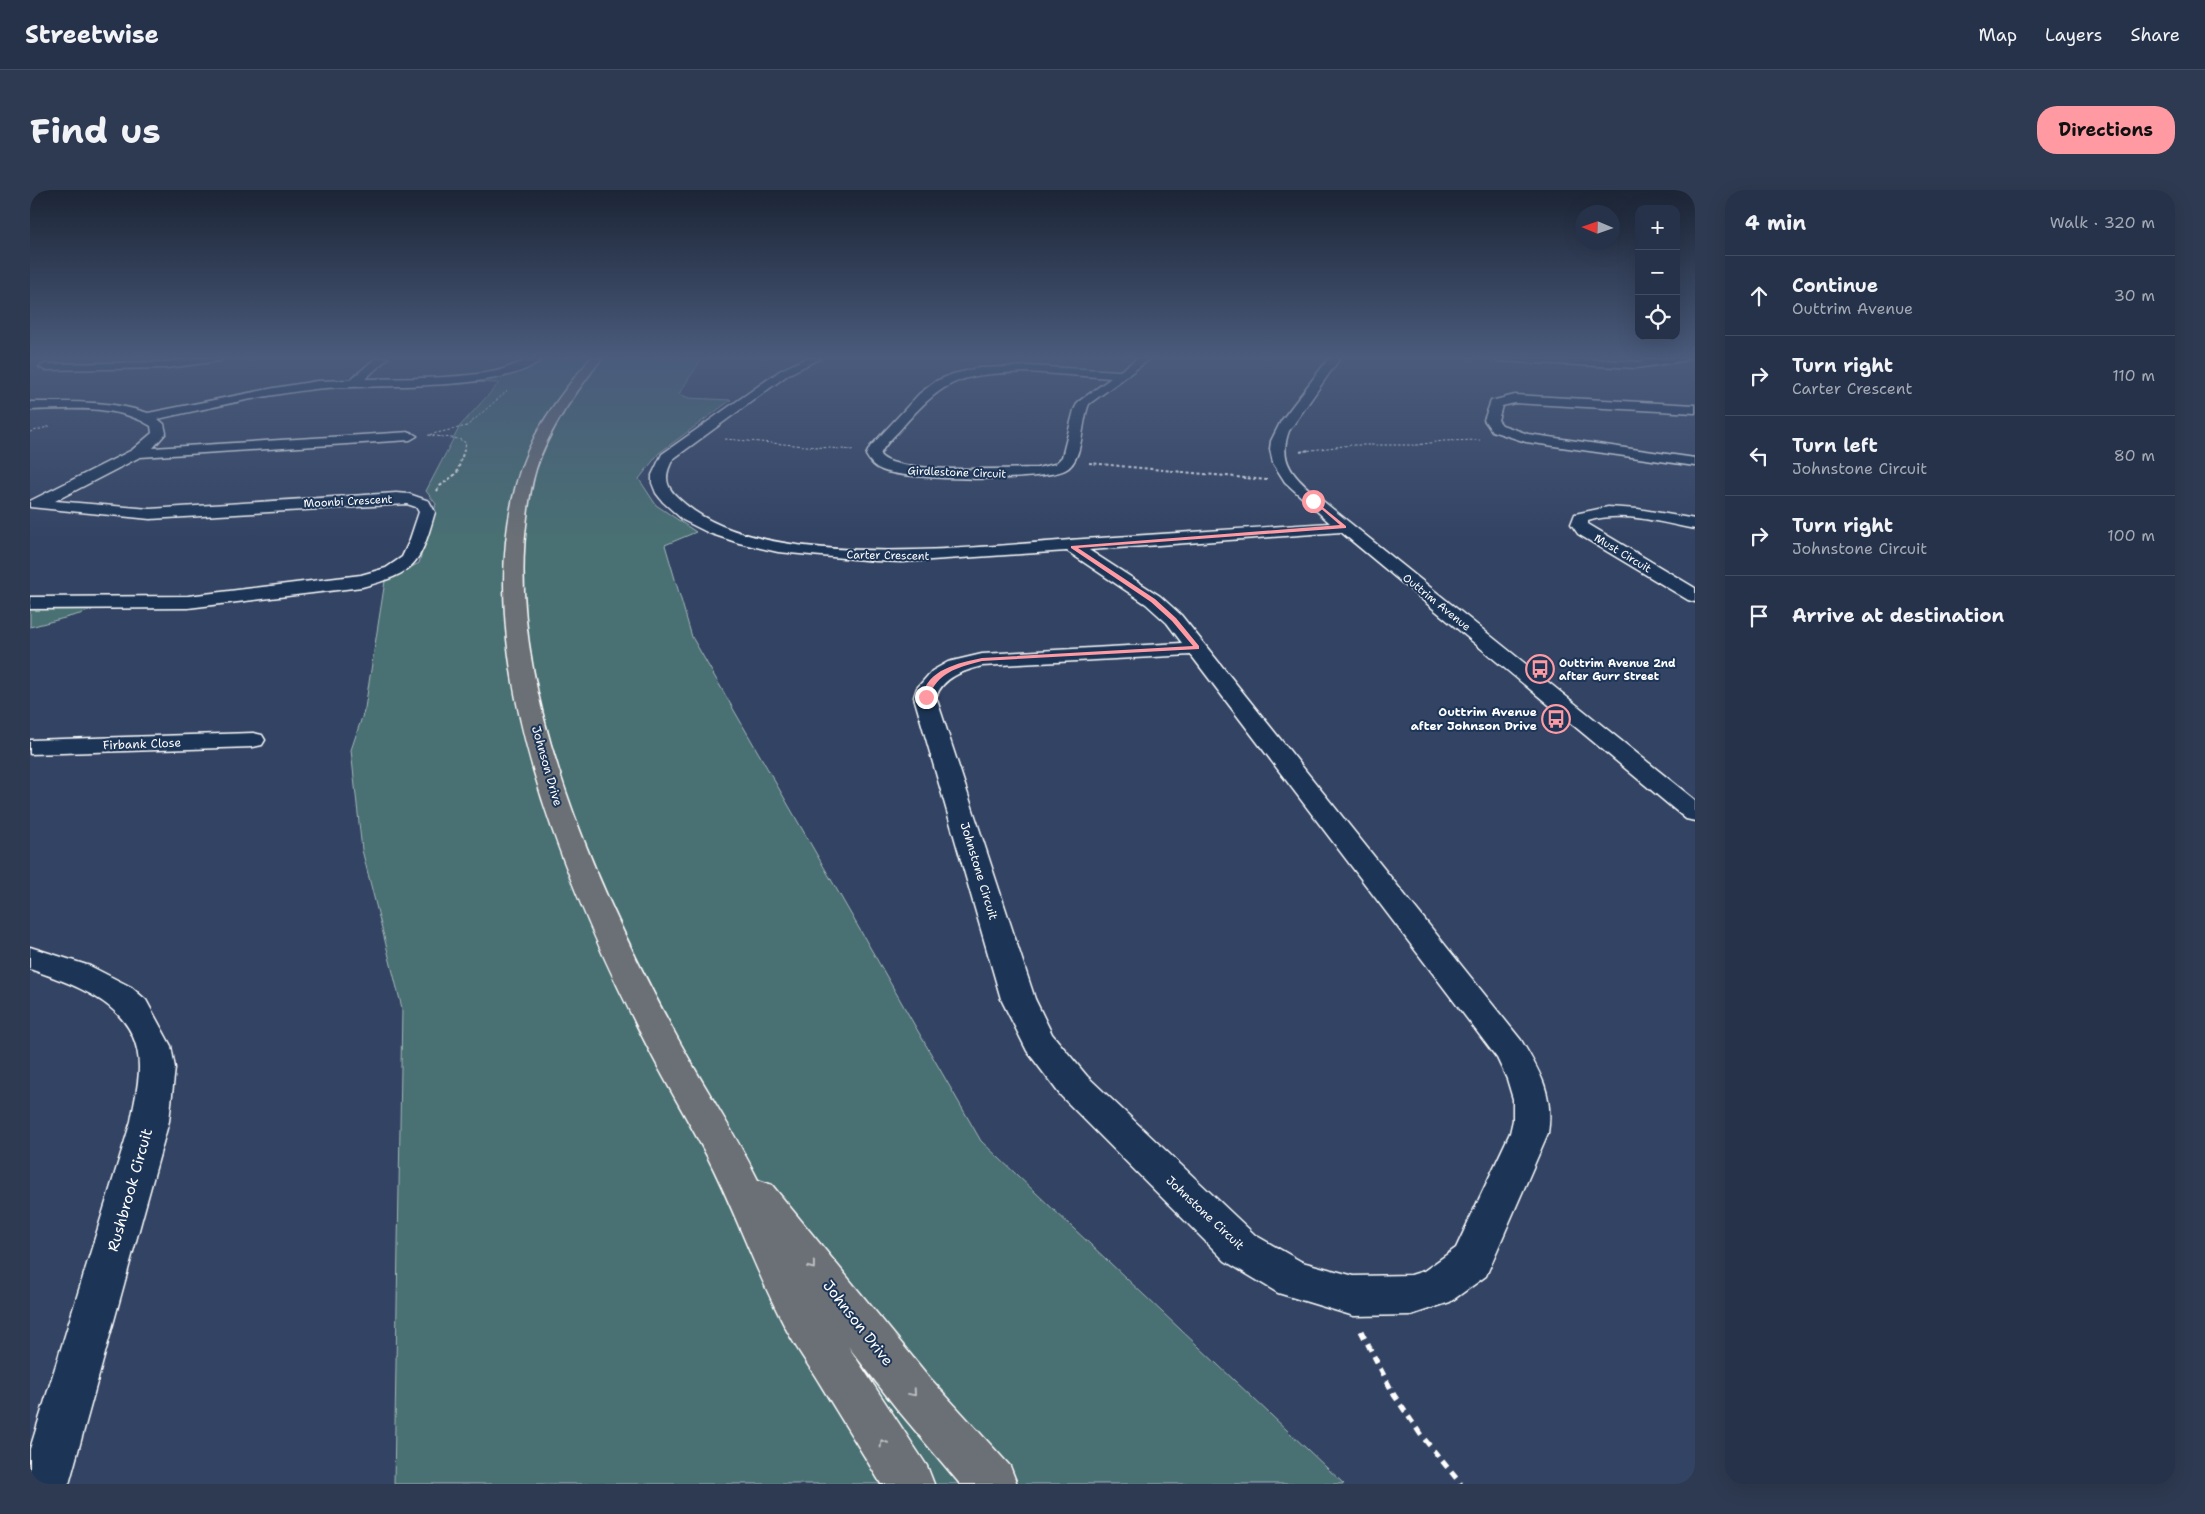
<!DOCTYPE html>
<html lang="en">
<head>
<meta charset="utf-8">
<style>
	:root { --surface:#26324a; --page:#2e3a51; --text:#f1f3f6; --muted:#a4aab5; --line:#424d62; --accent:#ff9aa2 }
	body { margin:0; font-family:"Shantell Sans",sans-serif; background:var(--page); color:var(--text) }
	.controls { position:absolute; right:15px; top:15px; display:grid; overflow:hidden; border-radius:10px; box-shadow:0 5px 20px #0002 }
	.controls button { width:45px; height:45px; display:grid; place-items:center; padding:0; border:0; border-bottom:1px solid var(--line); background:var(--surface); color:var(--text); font:25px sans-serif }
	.compass { position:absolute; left:1545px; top:15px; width:45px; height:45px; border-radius:50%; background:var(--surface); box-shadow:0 5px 20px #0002; rotate:272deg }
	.stop { position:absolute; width:15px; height:15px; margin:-11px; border:4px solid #ff9aa2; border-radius:50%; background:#fff }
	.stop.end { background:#ff9aa2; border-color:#fff; box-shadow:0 1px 5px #0008 }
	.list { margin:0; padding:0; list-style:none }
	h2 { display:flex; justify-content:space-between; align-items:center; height:65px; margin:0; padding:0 20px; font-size:21px }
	h2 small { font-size:16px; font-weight:400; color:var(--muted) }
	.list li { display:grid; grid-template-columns:32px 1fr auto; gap:15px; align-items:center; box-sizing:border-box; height:80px; padding:0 20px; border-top:1px solid var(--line) }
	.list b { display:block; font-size:19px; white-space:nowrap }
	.list p { margin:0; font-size:16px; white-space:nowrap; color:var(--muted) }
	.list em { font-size:16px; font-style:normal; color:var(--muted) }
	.icon { flex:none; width:28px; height:28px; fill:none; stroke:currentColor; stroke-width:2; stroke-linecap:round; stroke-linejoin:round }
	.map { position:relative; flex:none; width:1665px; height:1294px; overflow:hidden; border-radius:20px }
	header { display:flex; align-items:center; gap:30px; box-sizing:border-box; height:70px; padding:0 25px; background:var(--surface); border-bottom:1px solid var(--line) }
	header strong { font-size:24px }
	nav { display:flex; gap:28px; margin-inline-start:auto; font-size:18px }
	.intro { display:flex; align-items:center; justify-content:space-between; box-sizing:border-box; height:120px; padding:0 30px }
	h1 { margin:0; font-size:35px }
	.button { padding:12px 22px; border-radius:20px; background:var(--accent); color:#111; font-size:18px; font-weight:700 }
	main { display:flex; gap:30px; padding:0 30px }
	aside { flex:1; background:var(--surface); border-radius:20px; box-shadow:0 5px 20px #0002 }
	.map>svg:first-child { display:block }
</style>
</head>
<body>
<header>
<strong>Streetwise</strong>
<nav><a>Map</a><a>Layers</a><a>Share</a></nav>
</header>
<div class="intro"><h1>Find us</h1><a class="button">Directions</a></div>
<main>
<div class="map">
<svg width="1665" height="1294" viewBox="0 0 1665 1294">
	<rect width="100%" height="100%" fill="#334363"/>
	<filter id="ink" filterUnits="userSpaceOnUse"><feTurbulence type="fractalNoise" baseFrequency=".02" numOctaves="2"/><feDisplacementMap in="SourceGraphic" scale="10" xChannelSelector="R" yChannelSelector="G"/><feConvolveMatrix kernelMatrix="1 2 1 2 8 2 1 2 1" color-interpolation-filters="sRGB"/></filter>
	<g filter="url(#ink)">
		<g fill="#4a7073" stroke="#a4b8b9">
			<path d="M515 168H672L649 204 659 208 701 210 629 263 609 289 626 315 666 342 635 355 662 447 951 951 1314 1294H364L372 818 332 660 321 560 335 518 355 391 389 373 406 314 396 301 430 236 469 193 441 192 440 190C464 185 496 184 515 168Z"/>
			<polygon points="0,413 81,413 50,424 0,437"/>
		</g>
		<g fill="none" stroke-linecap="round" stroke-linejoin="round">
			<defs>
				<g id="minor">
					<polygon points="162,168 194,168 189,171 137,178 15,180 9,177 15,174 137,172"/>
					<path d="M346 168H358L335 189C377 188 419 189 461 182 480 179 494 168 512 168 479 204 336 193 285 199 232 205 180 218 128 229L134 234 136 243 123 258 380 242 387 246 380 250 110 267 25 311 120 319 366 303 379 304 399 311 405 322C390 374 386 383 332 397L158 418 0 419V407L158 406 331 385 356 378 372 367 379 352 389 322 386 317 377 314 120 329 0 317V311L102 260 122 243 121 236C85 214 40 219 0 220V212C40 212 80 210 118 223L244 198 287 191 320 190Z"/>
					<path d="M776 168H791L759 184 643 269C631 291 638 300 655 314 738 384 951 356 1054 349 1136 344 1218 338 1300 333L1255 292 1243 273 1240 259 1241 251 1251 231 1299 168H1310L1259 241C1247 273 1266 288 1289 308L1665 610V631L1656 629 1311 342 1059 360 1130 406 1151 425 1491 850C1510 882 1524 904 1518 943L1456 1086 1420 1112 1381 1125 1324 1126 1248 1103 1195 1071 1031 906 997 861 971 809 884 507 887 498 902 481 918 472 952 464 1152 453 1137 433 1116 414 1037 361 872 372 846 371 748 362 709 353 679 343 653 330 633 312 626 303 622 293V285L632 264 751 180ZM1161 465 1467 868 1477 889 1483 909V930L1480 943 1426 1058 1394 1081 1381 1085 1324 1086 1272 1072 1225 1045 1057 886 1022 844 1005 809 906 507C913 487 933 481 952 476Z"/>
					<path d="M1108 168H1121L1059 214C1051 232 1054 271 1035 280 1011 292 878 291 852 280 844 277 840 272 836 265L840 257 889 204 906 191 923 184 949 178 998 176 1090 181ZM998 182 1081 188 1048 212 1044 220 1032 267 1025 274 1007 278C979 278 865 285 850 265 854 254 867 244 874 235 917 186 935 184 998 182Z"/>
					<polygon points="1463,168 1540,168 1607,172 1629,168 1658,168 1653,171 1607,178 1468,171"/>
					<polygon points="1485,205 1665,215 1665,223 1485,213 1472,216 1468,230 1472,235 1498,244 1665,268 1665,276 1496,252 1462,241 1454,230 1461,211"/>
					<path d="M1578 317 1608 319 1665 329V339C1631 333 1593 320 1558 331V334L1665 398V412L1658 410 1548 344 1541 334 1545 324Z"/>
					<polygon points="223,543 232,545 235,550 232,555 223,557 0,564 0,550"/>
					<path d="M0 757 60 776 101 797 116 810 141 856 145 878 139 931 39 1294H0V1259L101 931C104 914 109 895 109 877 109 816 48 796 0 779Z"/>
				</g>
				<path id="major" d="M561 168H572C546 203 520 236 506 279 501 295 499 311 497 327 474 496 569 703 648 849 674 897 704 941 728 990L742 995 899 1187 980 1276 987 1294H930L867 1219 818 1156 897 1276 904 1294H851C831 1260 810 1227 790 1194 778 1174 764 1155 754 1135 725 1080 705 1021 677 966 657 928 634 890 615 852 536 696 440 471 486 295 498 247 529 205 561 168Z"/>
			</defs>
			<use href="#minor" stroke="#fff" stroke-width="3"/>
			<use href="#major" stroke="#fff" stroke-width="3"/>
			<g stroke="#fff" stroke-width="1" stroke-dasharray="2.5 2" stroke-linecap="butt">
				<polyline points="1438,168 1449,169"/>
				<polyline points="0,242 21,236"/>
				<polyline points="695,249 823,260"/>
				<polyline points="434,261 436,253 429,249 398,245 437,236 477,201"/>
				<polyline points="1274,261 1321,255 1387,255 1413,251 1450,250"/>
			</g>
			<g stroke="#fff" stroke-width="2" stroke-dasharray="3 2.5" stroke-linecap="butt">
				<polyline points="1270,262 1279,260"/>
				<polyline points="1059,273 1237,290"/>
				<polyline points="407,301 410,296 427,283 434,260"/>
			</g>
			<polyline stroke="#fff" stroke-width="5" stroke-dasharray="8 6" stroke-linecap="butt" points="1331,1141 1364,1205 1391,1245 1431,1294"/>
			<use href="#minor" fill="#1d3557" fill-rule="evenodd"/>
			<use href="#major" fill="#6b6f75" fill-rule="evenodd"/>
		</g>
		<defs><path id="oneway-chevron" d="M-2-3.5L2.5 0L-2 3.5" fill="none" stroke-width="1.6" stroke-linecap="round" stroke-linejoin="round" transform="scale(1.25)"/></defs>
		<g stroke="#bcbec1">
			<use href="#oneway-chevron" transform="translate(782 1076) rotate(52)"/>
			<use href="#oneway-chevron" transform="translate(883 1203) rotate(50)"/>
			<use href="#oneway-chevron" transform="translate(853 1253) rotate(-122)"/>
		</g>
	</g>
	<linearGradient id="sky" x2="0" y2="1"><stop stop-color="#1c2536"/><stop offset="0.48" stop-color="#4a5b7c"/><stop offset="1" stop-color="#4a5b7c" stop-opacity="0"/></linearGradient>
	<rect width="1665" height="349" fill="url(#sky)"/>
	<path fill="#ff9aa2" d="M1281 310H1284L1316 336V338L1048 358 1125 409 1146 428 1169 456V459L952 471C926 478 908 482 898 508L892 507C897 479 929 473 952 468L1163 456 1142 431 1121 412 1041 358V356L1310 335Z"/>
	<defs>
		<symbol id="bus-ring" viewBox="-11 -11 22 22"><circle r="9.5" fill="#1d3557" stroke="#ff9aa2" stroke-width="1.5"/><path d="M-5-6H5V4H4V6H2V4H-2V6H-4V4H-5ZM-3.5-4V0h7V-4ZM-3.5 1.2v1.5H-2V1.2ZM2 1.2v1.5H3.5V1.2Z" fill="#ff9aa2"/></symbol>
	</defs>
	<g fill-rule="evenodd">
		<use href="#bus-ring" x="1494" y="463" width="32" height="32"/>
		<use href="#bus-ring" x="1510" y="513" width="32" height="32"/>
	</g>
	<g text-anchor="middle" stroke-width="4" stroke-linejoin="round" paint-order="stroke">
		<g font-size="11" fill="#fff" stroke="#1d3557">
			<text transform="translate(927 282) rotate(2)" y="4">Girdlestone Circuit</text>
			<text transform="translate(318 311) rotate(-3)" y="4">Moonbi Crescent</text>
			<text transform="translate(1593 363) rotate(31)" y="4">Must Circuit</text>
			<text transform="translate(858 365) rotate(1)" y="4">Carter Crescent</text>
			<text transform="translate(1407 412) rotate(39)" y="4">Outtrim Avenue</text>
		</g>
		<g font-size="11" font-weight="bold" fill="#fff" stroke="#1d3557" text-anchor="start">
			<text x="1529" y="477">Outtrim Avenue 2nd<tspan x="1529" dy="13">after Gurr Street</tspan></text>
		</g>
		<g font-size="12" font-weight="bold" fill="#fff" stroke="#1d3557" text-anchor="end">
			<text x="1507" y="526">Outtrim Avenue<tspan x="1507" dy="14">after Johnson Drive</tspan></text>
		</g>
		<g font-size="12" fill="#fff" stroke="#1d3557">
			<text transform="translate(112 554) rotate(-2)" y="4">Firbank Close</text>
			<text transform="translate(517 576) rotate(74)" y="4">Johnson Drive</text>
			<text transform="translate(949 681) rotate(73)" y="4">Johnstone Circuit</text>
			<text transform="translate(1175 1023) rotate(43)" y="4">Johnstone Circuit</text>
		</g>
		<g font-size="15" fill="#fff" stroke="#1d3557">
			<text transform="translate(100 1000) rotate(-74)" y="5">Rushbrook Circuit</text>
			<text transform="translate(828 1133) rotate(52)" y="5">Johnson Drive</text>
		</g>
	</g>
</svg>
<div class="controls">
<button>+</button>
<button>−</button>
<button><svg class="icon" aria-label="locate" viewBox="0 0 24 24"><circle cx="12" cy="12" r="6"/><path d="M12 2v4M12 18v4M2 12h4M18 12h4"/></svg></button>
</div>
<svg class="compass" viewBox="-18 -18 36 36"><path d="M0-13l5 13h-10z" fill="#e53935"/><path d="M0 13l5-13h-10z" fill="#a4aab5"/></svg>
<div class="stop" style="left:1283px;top:311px"></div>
<div class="stop end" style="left:896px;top:507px"></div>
</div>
<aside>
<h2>4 min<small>Walk · 320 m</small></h2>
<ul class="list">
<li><svg class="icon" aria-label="ahead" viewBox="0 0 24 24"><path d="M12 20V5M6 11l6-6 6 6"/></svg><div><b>Continue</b><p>Outtrim Avenue</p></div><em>30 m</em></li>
<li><svg class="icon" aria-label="right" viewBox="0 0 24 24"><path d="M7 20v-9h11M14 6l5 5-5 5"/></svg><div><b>Turn right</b><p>Carter Crescent</p></div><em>110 m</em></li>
<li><svg class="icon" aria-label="left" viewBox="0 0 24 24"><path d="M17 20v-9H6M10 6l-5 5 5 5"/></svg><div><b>Turn left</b><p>Johnstone Circuit</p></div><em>80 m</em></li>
<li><svg class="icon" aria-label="right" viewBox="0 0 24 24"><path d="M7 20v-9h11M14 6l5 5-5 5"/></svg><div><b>Turn right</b><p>Johnstone Circuit</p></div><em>100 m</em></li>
<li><svg class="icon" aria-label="arrive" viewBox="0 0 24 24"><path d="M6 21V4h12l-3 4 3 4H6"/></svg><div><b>Arrive at destination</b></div></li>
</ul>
</aside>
</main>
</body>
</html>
